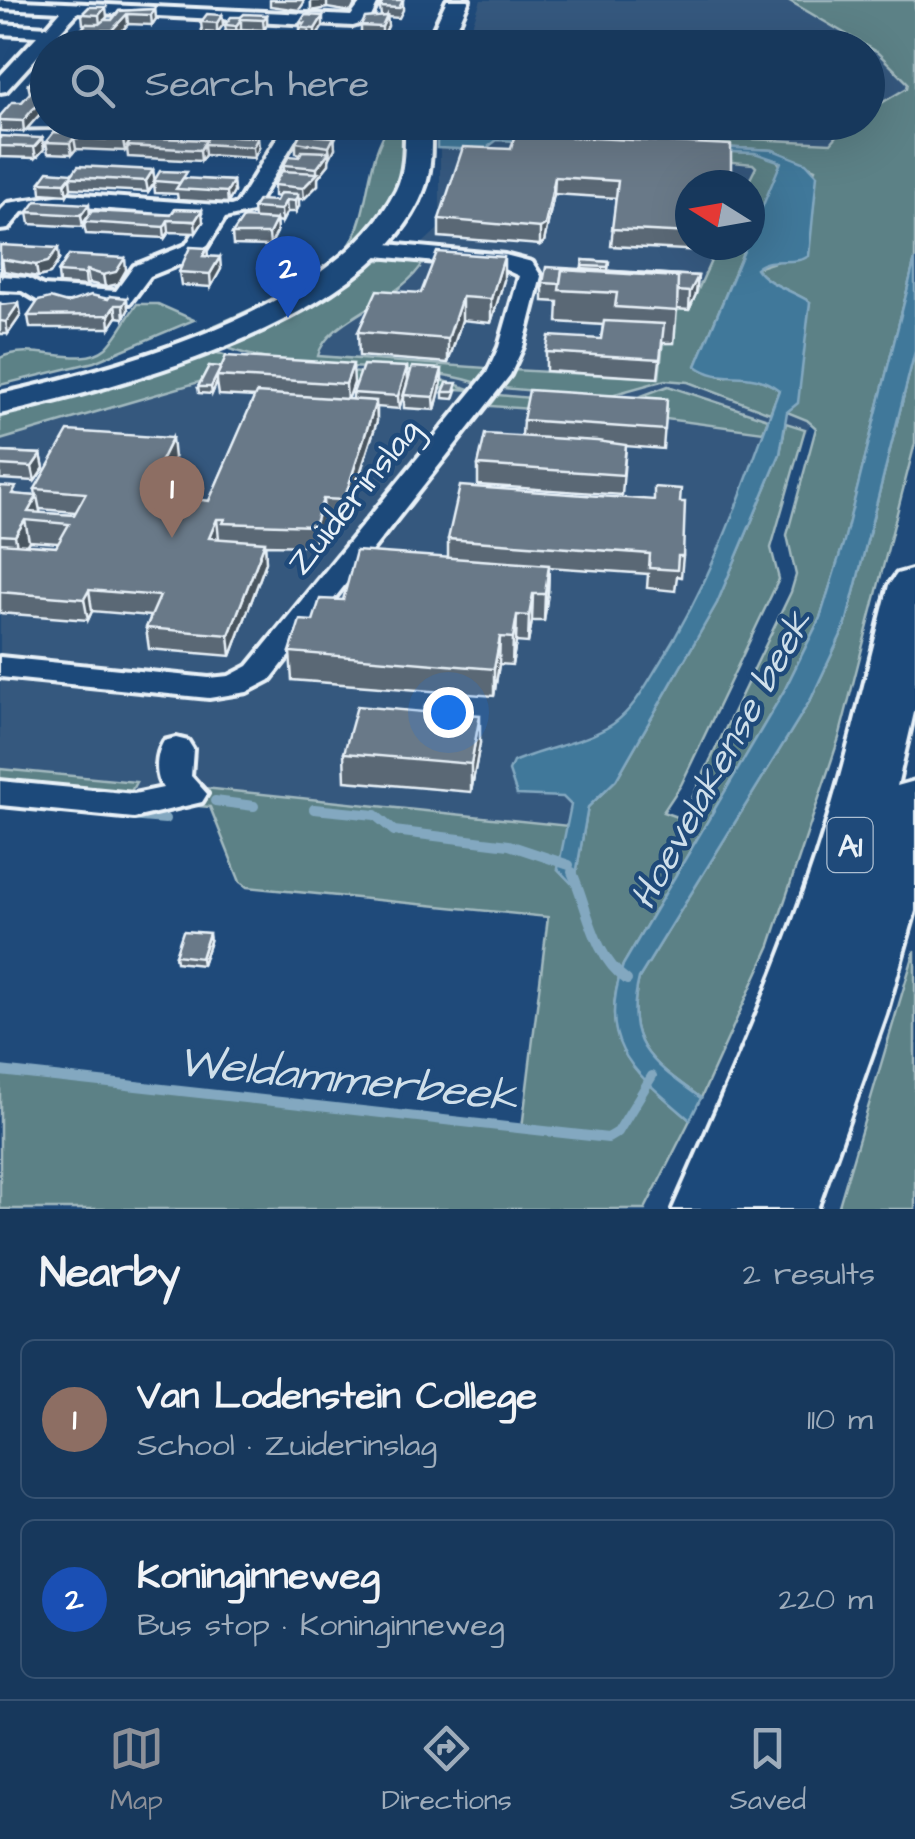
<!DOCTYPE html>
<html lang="en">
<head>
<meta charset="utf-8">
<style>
	:root { --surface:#17385c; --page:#203f62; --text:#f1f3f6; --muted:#9eacbb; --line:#365272; --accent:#8c9099 }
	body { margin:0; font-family:"Architects Daughter",sans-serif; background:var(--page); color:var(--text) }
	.compass { position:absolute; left:675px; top:170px; width:90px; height:90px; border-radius:50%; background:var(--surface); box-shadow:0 10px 40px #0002; rotate:281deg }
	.you { position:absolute; left:448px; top:712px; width:35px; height:35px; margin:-25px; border:8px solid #fff; border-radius:50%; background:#1a73e8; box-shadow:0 0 0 15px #1a73e833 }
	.badge { display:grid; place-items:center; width:65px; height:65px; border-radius:50%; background:var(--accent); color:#fff; font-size:32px; font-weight:700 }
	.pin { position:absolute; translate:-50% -82px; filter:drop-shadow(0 2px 5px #0008) }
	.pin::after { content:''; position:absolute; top:52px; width:35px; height:30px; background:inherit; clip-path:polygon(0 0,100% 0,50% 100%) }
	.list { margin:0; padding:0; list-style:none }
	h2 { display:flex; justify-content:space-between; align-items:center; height:130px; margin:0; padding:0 40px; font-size:42px }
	h2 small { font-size:32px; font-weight:400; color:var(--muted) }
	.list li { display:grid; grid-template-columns:65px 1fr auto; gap:30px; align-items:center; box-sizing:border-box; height:160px; margin:0 20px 20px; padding:0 20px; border:2px solid var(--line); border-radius:15px }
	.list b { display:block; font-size:38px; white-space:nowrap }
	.list p { margin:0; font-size:32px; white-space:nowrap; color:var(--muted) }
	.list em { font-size:32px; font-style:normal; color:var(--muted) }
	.icon { flex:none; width:55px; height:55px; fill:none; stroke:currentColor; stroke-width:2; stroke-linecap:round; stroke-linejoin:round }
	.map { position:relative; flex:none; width:915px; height:1209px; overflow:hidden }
	.search { position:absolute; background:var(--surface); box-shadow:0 10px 40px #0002; left:30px; right:30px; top:30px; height:110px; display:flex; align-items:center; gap:25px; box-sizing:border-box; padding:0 35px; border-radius:55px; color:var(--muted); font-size:38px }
	.sheet { height:490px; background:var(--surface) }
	nav { display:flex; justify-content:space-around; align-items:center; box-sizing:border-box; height:140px; border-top:2px solid var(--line); background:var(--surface); font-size:28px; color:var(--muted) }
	nav a { display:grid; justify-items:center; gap:5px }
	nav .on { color:var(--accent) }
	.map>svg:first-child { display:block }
</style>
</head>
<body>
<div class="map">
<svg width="915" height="1209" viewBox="0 0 915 1209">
	<rect width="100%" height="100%" fill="#1f4a7a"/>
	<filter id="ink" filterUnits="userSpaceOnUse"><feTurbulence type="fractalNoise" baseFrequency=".01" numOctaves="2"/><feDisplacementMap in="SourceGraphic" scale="20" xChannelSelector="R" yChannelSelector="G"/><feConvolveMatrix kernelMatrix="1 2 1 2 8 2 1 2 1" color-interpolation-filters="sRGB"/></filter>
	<g filter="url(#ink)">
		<path fill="#35587e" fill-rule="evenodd" d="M481 0H788L878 53 908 83 886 281 594 834 0 784V424L241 363 384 280 440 227V123L868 122V48L464 47ZM690 185H750V245H690Z"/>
		<g fill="#5b8186" stroke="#a2b9bf" stroke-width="2.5">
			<path d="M788 0H915V259L844 542 820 618 784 691 623 965C596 1045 634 1071 690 1120L645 1209H0V1071L522 1128 548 917 247 887 240 882 210 807 164 803 158 791 165 784 569 826 558 869 574 885 588 807 616 780 717 603 780 454 786 423 805 429 771 548 779 579 681 785 663 812 682 819 791 592 796 575 787 535 816 428 807 420 787 412 810 302C793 291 766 284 756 268L781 260 815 169 773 150 557 138 558 133 431 126V123L831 143 848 123 868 122V111L907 88 908 83 878 53Z"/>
			<path d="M391 123H410L408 174 353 253 231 328 117 366C168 344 331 285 353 239 371 201 366 158 391 123Z"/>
			<polygon points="540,143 755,153 775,157 782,168 750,234 747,185 756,167 753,164"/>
			<polygon points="718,245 746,245 696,366 723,377 745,373 776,387 779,390 770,413 688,382 665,380 604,397 502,388 513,370 659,378 663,343 674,343 676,309 689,310"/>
			<path d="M395 259 424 261C402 302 326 318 318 356L487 368 478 383C396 358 306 378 225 347L320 298 369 261Z"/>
			<path d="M137 304H158L194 320 94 362 0 385V358C33 341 79 370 106 348 117 338 127 317 137 304Z"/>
			<path d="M915 351V443L839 738 770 945 701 1098C651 1062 623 1044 639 978L811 699 846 624Z"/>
			<polygon points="214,352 261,366 435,378 473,390 223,375 0,440 0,416 151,375"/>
			<polygon points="668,386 768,419 763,432 666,419 490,406 498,395 565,401 628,401"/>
			<polygon points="0,769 136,782 127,799 0,787"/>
			<polygon points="915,950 915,1209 838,1209"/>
		</g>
		<g fill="#40789a" stroke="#83a8c0" stroke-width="2.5">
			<path d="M437 132 773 150 806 163 817 175 809 256C793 267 772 255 756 268 766 284 793 291 810 302L798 403 787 412 780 454 717 603 616 780 588 807 574 886 558 869 571 805 563 797 517 795 509 771 513 762C544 748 585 743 613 724 634 709 646 685 659 664 716 573 742 490 779 390 748 366 723 386 696 366L781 162 755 153 497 140 484 150 437 148Z"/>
			<path d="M915 259V351L846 624 811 699 639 978C623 1044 651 1062 701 1098L690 1120C633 1071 596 1046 623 965L784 691 820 618 844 541Z"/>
		</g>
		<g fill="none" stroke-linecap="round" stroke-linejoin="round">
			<g stroke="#83a8c0" stroke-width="10">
				<polyline points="215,801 254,806"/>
				<polyline points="314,809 375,815 394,831 509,845 569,865"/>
				<polyline points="129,816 165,819"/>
				<path d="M572 872C588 908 593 956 627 980"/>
				<polyline points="0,1071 608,1138 618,1132 652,1076"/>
			</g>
			<defs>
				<g id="minor">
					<polygon points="0,0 351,16 363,0 379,0 369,21 353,26 78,12 6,91 0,92 0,76 37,36 0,34 0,24 47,27 61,11 0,8"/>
					<polygon points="287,122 306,122 252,212 225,218 202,255 150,276 130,303 37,300 22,291 0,290 0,276 28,278 43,286 116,291 134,266 186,245 205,216 69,206 22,212 8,229 0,230 0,211 8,203 69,194 231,206 237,204"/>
					<polygon points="74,124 245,133 255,139 245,145 76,136 55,143 0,144 0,132 53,131"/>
					<polygon points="366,242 505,255 532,262 541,276 523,347 510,375 270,680 247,692 209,698 0,677 0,657 209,678 229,676 248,666 487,373 499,347 519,276 504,269 358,254 355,249"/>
					<path d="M176 738 188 741 193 749 191 776 207 794 202 802 134 818 0 805V781L134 794 163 788C154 775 156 754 164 741Z"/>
				</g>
				<g id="secondary">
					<polygon points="447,0 469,0 448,48 425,48"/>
					<path d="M405 122H431C431 143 432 164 426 184 382 319 123 386 0 414V394C121 367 336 309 396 190 406 170 405 144 405 122Z"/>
				</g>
				<path id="motorway" d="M915 569V708L897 786 915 781V911L886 1014 817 1209H673C724 1093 776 977 816 857 845 768 866 676 889 585L897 574Z"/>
			</defs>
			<use href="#minor" stroke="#e8f1f8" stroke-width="8"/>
			<use href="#secondary" stroke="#e8f1f8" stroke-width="8"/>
			<use href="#motorway" stroke="#e8f1f8" stroke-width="8"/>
			<use href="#minor" fill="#1f4a7a" fill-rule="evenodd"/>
			<use href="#secondary" fill="#1f4a7a" fill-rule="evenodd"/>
			<use href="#motorway" fill="#1f4a7a" fill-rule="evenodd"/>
		</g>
		<g fill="#5a6875" stroke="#e8f1f8" stroke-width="2.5" fill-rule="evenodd">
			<polygon points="270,0 303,0 304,3 299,10 270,6"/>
			<polygon points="311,0 355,0 355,4 351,12 327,8 311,11"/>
			<polygon points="403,0 403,10 399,18 387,17 388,26 384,35 384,40 382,45 376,45 374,48 341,48 340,41 361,35 361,26 381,17 380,7"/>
			<polygon points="89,7 107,17 105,20 112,20 119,11 155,9 156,19 152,25 128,24 114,40 97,41 97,48 58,47 81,37 80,31 86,24 83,24 82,14"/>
			<polygon points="222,15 223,25 217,33 202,32 201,22"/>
			<polygon points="267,15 267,25 264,30 241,29 240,31 252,31 252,41 248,47 223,46 222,36 226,31 225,25 241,17"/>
			<polygon points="300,23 323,26 315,39 309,39 309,43 307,48 281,48 280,39 300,33"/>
			<polygon points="48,58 48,73 41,73 40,62"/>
			<polygon points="48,74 48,114 40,114 24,132 0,131 0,116 22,102 30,93 28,84"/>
			<polygon points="100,122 126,122 125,125 100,124"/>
			<polygon points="205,122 279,122 279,123 274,132 226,130 226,124"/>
			<polygon points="312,122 341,122 341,126 334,139 335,148 329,158 329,164 318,178 318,185 304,199 299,199 299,206 296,212 287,212 282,222 276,221 277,232 270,246 233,245 232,234 254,219 253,208 276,201 278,197 274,196 274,185 284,171 284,165 299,157 301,154 296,153 296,142 308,132"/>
			<polygon points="54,132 131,139 206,140 259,148 254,158 205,155 201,161 128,157 127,148 125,151 76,149 72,154 48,153 46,142"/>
			<polygon points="0,136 44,149 36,158 0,157"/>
			<polygon points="511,149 690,185 690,245 702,245 702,251 611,246 616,198 554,194 544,242 540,245 439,237 439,219"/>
			<polygon points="153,170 154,180 187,179 233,181 234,192 228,203 178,200 177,194 155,193 154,183 148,192 71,188 67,195 41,193 40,182 73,173"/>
			<polygon points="28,212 90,214 203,222 196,233 169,232 165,238 86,234 84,224 83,227 30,224"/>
			<polygon points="0,245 59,260 50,274 38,277 4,271 0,274"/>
			<polygon points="207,248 208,256 221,269 211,287 181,285 179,272"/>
			<polygon points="69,255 126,270 118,284 105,287 89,283 86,286 59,284 58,272"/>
			<polygon points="583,260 609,262 608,271 698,276 696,294 689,310 677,309 674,343 662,343 658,378 546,371 546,352 601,339 603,325 557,322 558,302 543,301 543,283 582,269"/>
			<polygon points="504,280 491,323 462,320 448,363 359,356 358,332 421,293"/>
			<polygon points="110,296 128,310 124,318 117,317 110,328 30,328 28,316 67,303 108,299"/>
			<polygon points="0,302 1,305 21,315 8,334 0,334"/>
			<path d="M209 366 354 383 348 399 353 400V393L407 367 408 380 399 409 377 407V421L345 520 324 519 315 546 265 545 266 562 231 656 149 649 146 628 151 616 92 611 88 620 0 613V486L18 495 36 496 35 489 174 458 157 494 209 501 255 397 219 395 217 382 212 394 199 393 198 387ZM40 509 76 512 74 515 40 513ZM29 541 59 543 56 547 26 545Z"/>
			<polygon points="442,382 435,410 404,408 404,395"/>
			<polygon points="457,390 454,399 443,398 443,392"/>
			<polygon points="667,399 663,449 626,446 622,495 478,485 478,465 522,436 523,420"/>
			<polygon points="0,452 41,454 44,468 35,481 0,479"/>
			<polygon points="680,502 683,556 681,577 677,576 675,591 647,588 648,574 549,567 548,592 544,621 532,621 528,643 516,642 512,665 499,664 494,696 292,680 290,652 313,621 343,600 448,558 448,539"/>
			<polygon points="423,712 452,713 480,743 471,792 345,781 344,753"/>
			<polygon points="210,941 202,965 176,962 175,955"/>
		</g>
		<g fill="#4a555f" stroke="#e8f1f8" stroke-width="2.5">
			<polygon points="327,0 327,8 311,11 311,1"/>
			<polygon points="106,7 107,17 100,25 99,15"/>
			<polygon points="155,9 156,19 152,25 151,15"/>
			<polygon points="127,14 128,24 114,40 112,30"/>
			<polygon points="222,15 223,25 217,33 217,23"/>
			<polygon points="267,15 267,25 264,30 263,20"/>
			<polygon points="323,16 323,26 315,39 315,29"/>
			<polygon points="387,16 388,26 382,37 382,27"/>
			<polygon points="241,19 241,29 237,36 236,26"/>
			<polygon points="252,31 252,41 248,47 248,37"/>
			<polygon points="309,33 309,43 306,48 305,40"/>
			<polygon points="96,36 97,47 91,48 90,44"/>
			<polygon points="38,103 40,114 24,132 23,121"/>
			<polygon points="337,122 341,122 341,126 335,139 334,128"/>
			<polygon points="130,131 132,142 125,151 123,140"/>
			<polygon points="258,137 259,148 254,158 253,147"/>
			<polygon points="334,137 335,148 330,158 329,147"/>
			<polygon points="42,138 44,149 36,158 34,147"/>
			<polygon points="74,138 76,149 72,154 70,143"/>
			<polygon points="204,144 205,155 201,161 200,150"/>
			<polygon points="329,152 329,164 318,178 318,185 304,199 303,188 317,174 317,168"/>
			<polygon points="153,170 155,182 148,192 146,181"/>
			<polygon points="70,177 71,188 67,195 65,183"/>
			<polygon points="555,177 554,194 544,242 540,245 540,228"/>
			<polygon points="233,181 234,192 228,203 227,192"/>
			<polygon points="298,194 299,206 296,212 295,201"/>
			<polygon points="286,200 287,212 282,222 281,210"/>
			<polygon points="89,204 90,216 83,227 81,215"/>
			<polygon points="202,210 203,222 196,233 195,221"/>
			<polygon points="168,220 169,232 165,238 164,227"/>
			<polygon points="276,220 277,232 270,246 269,234"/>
			<polygon points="58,248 59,260 50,274 38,277 36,265"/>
			<polygon points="220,257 221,269 211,287 210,274"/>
			<polygon points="504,257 504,280 491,323 491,299"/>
			<polygon points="125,258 126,270 118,284 105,287 103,275"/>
			<polygon points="2,259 4,271 2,275 0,262"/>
			<polygon points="87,270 89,283 86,286 85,274"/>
			<polygon points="698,276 696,294 689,310 690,292"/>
			<polygon points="462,297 462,320 448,363 448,339"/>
			<polygon points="127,298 128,310 124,318 123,305"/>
			<polygon points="19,303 21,315 8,334 6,322"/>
			<polygon points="115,305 117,317 110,328 109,315"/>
			<polygon points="353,364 354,383 347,403 346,384"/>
			<polygon points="221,367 217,376 217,382 212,394 211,387"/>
			<polygon points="407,367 408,380 399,409 398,396"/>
			<polygon points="442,369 442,382 435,410 434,397"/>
			<polygon points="376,401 377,421 345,520 344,500"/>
			<polygon points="172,438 174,458 148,513 145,493"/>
			<polygon points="41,454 44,468 35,481 32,467"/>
			<polygon points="37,496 41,516 28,512"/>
			<polygon points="323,499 324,519 315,546 314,526"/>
			<polygon points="217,519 219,539 209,538"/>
			<polygon points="25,520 29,541 19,557 15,536"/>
			<polygon points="265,542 266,562 231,656 229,635"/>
			<polygon points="549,565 548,592 544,621 545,594"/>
			<polygon points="89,590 92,611 88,620 84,599"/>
			<polygon points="533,594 532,621 528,643 529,616"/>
			<polygon points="517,615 516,642 512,665 513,638"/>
			<polygon points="500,637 499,664 494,696 494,669"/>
			<polygon points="480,715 480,743 471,792 471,764"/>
			<polygon points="209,933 210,941 202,965 201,958"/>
		</g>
		<g fill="#697988" stroke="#e8f1f8" stroke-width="2.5">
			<polygon points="384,0 403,0 399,8 380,7"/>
			<polygon points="89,7 106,7 99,15 82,14"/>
			<polygon points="155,9 151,15 127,14 112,30 80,31 86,24 99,24 104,20 112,20 119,11"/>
			<polygon points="207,14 222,15 217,23 201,22"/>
			<polygon points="244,14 267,15 263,20 241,19 236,26 225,25 231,17 241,17"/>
			<polygon points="305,15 323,16 315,29 302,28 305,23 300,23"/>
			<polygon points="387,16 382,27 361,26 365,18"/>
			<polygon points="226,30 252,31 248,37 222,36"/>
			<polygon points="284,32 309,33 305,40 280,39"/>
			<polygon points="363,34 384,35 382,40 376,39 376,35"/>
			<polygon points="344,35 376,35 371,43 340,41"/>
			<polygon points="96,36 90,44 83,43 81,46 88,46 86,48 58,47 69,37"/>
			<polygon points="38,74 48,74 48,102 38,103 23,121 0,120 0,116 12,102 22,102 35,87 28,84"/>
			<polygon points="312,122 337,122 334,128 308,129"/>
			<polygon points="82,128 130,131 123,140 74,138 70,143 46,142 54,132 77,134"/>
			<polygon points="301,132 319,133 317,136 334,137 329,147 296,142"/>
			<polygon points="515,134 731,145 731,185 690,185 690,233 612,229 618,181 555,177 545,225 540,228 439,219 463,147 511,149"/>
			<polygon points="209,135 258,137 253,147 204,144"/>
			<polygon points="0,136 42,138 34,147 0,146"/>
			<polygon points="133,137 206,140 200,150 127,146"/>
			<polygon points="302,151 329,152 317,168 284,165 289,156 299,157"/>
			<polygon points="78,166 153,170 146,181 70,177"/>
			<polygon points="48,171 73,173 65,183 40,182"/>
			<polygon points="160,171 187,172 180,183 154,181"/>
			<polygon points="282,171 318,173 303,188 274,185"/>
			<polygon points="183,178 233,181 227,192 176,189"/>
			<polygon points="280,193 298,194 295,201 286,200 281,210 253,208 258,200 276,201"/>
			<polygon points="36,201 89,204 81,215 28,212"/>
			<polygon points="175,209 202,210 195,221 168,220 164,227 84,222 92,211 171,215"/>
			<polygon points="243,218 276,220 269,234 232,234"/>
			<polygon points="0,245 58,248 48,262 36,265 2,259 0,262"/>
			<polygon points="190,247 207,248 203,256 220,257 210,274 179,272"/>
			<polygon points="437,252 504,257 491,299 462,297 448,339 358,332 377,290 421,293"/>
			<polygon points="69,255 125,258 116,272 103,275 87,270 85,274 58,272"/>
			<polygon points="583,260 609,262 608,267 582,266"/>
			<polygon points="546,267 698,276 690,292 677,291 678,277 562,270 560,284 543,283"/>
			<polygon points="562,270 678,277 677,311 615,307 617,293 559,290"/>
			<polygon points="91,295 108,299 110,296 127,298 123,305 115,305 109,315 28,316 38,301 50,298 67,303"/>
			<polygon points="19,303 6,322 0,321 0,305"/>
			<polygon points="604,321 664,324 660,359 546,352 549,336 601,339"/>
			<polygon points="226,356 353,364 346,384 217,376"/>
			<polygon points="363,365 407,367 398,396 353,393"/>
			<polygon points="209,366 221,367 211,387 198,387"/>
			<polygon points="412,367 442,369 434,397 404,395"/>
			<polygon points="447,383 457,383 454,392 443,392"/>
			<polygon points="529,390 667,399 665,430 523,420"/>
			<polygon points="256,393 376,401 344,500 323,499 314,526 223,523 225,519 217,519 209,538 265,542 229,635 146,628 160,596 89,590 84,599 0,592 0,543 56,547 69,524 25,520 15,536 0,535 0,486 16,487 12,494 37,496 28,512 74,515 86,493 35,489 68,431 172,438 145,493 209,501"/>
			<polygon points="485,434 597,441 626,445 623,475 478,465"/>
			<polygon points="0,452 41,454 32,467 0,465"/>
			<polygon points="460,486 654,500 654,487 681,489 680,502 685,502 683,556 678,556 677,570 649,568 650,554 448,539"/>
			<polygon points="356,551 549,565 545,594 533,594 529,616 517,615 513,638 500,637 494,669 290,652 300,620 313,621 320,599 343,600"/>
			<polygon points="357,706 423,712 425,706 452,708 451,713 480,715 471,764 344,753"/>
			<polygon points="183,931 209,933 201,958 175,955"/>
		</g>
	</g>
	<g text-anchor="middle" stroke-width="9" stroke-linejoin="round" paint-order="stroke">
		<rect fill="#1f4a7a" stroke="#acbfd2" stroke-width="2.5" x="827.5" y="818" width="45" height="54" rx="8"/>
		<g font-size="32" font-weight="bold" fill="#e8f1f8">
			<text x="850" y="856">A1</text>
		</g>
		<g font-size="35" fill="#e8f1f8" stroke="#1f4a7a">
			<text transform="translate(353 496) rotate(-51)" y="12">Zuiderinslag</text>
		</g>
		<g font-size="38" font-style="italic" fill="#cfdfea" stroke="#1f4a7a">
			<text transform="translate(720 759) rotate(-61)" y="13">Hoevelakense beek</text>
		</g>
		<g font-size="45" font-style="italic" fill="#cfdfea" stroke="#1f4a7a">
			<text transform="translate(348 1077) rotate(6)" y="16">Weldammerbeek</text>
		</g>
	</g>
</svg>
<svg class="compass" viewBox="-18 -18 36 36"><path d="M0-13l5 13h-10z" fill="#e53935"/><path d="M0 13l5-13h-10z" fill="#9eacbb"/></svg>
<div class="you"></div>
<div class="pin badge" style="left:172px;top:538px;background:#8d6e63">1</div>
<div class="pin badge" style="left:288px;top:318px;background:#1a4fb4">2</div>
<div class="search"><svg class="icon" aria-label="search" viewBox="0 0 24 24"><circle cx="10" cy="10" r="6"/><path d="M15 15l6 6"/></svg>Search here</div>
</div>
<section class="sheet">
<h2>Nearby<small>2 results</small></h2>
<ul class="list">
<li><span class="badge" style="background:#8d6e63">1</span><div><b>Van Lodenstein College</b><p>School · Zuiderinslag</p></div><em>110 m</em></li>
<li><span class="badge" style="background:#1a4fb4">2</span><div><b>Koninginneweg</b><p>Bus stop · Koninginneweg</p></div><em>220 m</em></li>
</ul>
</section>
<nav>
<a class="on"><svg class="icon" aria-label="map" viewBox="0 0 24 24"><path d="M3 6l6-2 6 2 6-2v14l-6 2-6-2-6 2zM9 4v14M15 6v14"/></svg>Map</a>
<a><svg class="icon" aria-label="directions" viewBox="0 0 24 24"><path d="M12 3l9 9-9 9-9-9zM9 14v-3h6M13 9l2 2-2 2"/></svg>Directions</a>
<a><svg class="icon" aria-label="saved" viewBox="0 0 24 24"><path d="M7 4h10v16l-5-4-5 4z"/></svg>Saved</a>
</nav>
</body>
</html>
